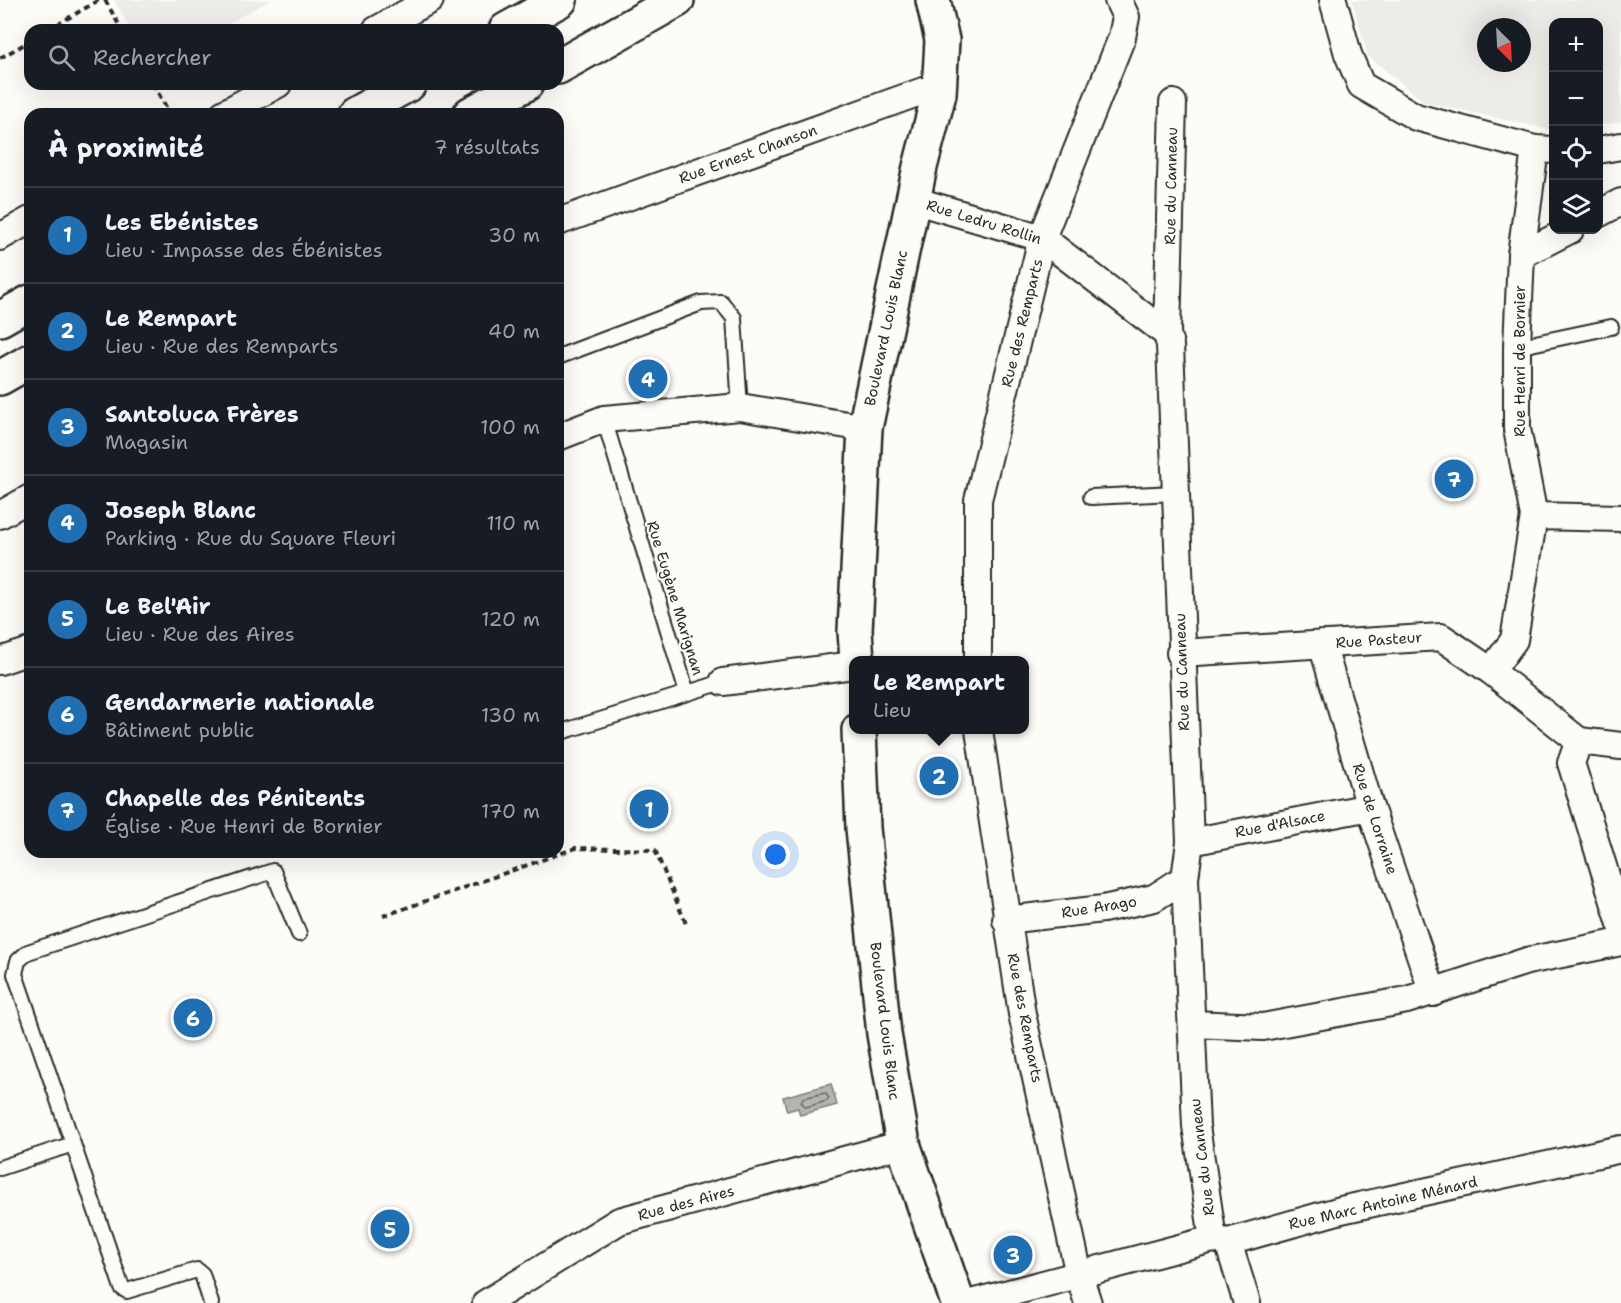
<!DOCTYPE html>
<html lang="fr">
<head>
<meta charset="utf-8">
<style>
	:root { --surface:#171b24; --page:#242831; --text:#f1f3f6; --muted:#9ea1a6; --line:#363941; --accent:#1f6fb2 }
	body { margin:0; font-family:"Shantell Sans",sans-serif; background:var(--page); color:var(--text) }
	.controls { position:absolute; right:18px; top:18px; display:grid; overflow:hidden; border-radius:12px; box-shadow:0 6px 24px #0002 }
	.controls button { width:54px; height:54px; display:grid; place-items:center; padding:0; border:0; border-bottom:2px solid var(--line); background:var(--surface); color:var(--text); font:30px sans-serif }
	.compass { position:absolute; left:1477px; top:18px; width:54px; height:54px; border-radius:50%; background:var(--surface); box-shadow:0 6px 24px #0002; rotate:156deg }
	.you { position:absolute; left:776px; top:855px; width:21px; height:21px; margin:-15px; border:4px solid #fff; border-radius:50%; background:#1a73e8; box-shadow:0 0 0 9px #1a73e833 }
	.badge { display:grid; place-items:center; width:39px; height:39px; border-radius:50%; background:var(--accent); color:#fff; font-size:20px; font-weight:700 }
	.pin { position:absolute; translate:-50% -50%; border:3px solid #fff; box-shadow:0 2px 6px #0006 }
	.popup { position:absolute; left:849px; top:656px; width:180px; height:78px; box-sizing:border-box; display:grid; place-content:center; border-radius:12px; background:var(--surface); filter:drop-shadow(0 2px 4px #0005); font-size:20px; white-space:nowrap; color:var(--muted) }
	.popup b { font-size:22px; color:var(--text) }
	.popup::after { content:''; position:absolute; left:50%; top:100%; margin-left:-12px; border:12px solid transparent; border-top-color:var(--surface) }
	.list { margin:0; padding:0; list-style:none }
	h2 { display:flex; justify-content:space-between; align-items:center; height:78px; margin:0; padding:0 24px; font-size:26px }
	h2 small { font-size:20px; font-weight:400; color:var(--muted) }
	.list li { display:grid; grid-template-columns:39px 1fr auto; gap:18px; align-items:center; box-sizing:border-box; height:96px; padding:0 24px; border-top:2px solid var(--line) }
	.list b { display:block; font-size:22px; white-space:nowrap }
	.list p { margin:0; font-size:20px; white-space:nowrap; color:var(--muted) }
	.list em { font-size:20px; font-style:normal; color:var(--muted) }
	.icon { flex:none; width:33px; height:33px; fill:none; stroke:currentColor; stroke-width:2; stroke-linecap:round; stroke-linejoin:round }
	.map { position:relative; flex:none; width:1621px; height:1303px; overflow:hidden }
	.search { position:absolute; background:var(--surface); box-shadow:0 6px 24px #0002; left:24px; top:24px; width:540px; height:66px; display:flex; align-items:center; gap:15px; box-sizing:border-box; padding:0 21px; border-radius:18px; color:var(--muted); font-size:22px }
	.panel { position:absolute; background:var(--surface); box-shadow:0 6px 24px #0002; left:24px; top:108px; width:540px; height:750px; border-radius:18px }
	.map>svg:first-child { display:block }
</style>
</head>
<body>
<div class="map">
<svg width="1621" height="1303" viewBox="0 0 1621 1303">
	<rect width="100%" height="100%" fill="#fdfcf7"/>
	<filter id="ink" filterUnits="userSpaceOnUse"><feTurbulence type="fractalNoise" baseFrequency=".0167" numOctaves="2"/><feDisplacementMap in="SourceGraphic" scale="12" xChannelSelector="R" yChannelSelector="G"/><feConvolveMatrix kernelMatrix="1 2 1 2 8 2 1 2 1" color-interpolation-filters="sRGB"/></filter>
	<g filter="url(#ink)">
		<g fill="#edece8" fill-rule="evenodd">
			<polygon points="114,0 270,0 217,30 131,30"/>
			<path d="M1352 0H1621V122L1599 125 1598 22H1554L1551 130 1424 102 1368 56ZM1486 27H1522V63H1486Z"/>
		</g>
		<polygon fill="#b5b4b1" stroke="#7e7d7b" stroke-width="1.5" points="831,1084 837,1105 800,1115 798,1108 787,1111 783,1097"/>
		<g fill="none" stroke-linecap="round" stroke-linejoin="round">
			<polygon stroke="#626261" stroke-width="1.5" points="825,1093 829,1098 827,1101 806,1107 801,1102 803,1098"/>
			<defs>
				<g id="lane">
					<polyline points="1517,347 1611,327"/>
					<polyline points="558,357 701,303 721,302 734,318 740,407"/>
					<polyline points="604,419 687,693"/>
					<polyline points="1091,497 1175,493"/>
					<polyline points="558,733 723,682"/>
					<polyline points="0,1168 73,1144"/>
					<polyline points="211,1303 202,1274 197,1270 127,1291 122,1288 15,974 18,961 28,952 273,871 299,934"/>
				</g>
				<g id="street">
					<polyline points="1333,0 1348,54 1361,85 1416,117 1535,149 1554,150"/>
					<polyline points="376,30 430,0"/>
					<polyline points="1173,103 1167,334 1170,345 1190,842 1185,878 1196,1126 1213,1239"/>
					<polyline points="223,114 278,84"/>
					<polyline points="1598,150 1621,146"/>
					<polyline points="913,200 1042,238 1167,334"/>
					<polyline points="1598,214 1621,202"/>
					<polyline points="558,222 923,91 939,94"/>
					<polyline points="0,237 30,220"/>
					<polyline points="1521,255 1570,230"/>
					<polyline points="558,437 604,419 740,407 865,428"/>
					<polyline points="0,515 30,498"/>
					<polyline points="1534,516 1621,518"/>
					<polyline points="1322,644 1370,807 1433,993"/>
					<polyline points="1180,653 1441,637 1491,671 1579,741"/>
					<polyline points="978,660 978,500 1042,238 1122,37 1126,17 1118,0"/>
					<polyline points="0,661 30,651"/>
					<polyline points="1491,671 1514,640 1534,516 1517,429 1517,347 1521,255 1535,149"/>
					<polyline points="723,682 854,665"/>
					<polyline points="979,730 1022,1014 1079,1275 1088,1303"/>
					<polyline points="1579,741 1571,763 1621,924"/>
					<polyline points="1579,741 1621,746"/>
					<polyline points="1190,842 1370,807"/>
					<polyline points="1006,920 1103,909 1154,898 1185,878"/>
					<polyline points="1192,1024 1263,1027 1407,1000 1527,961 1621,942"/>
					<polyline points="1228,1242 1247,1303"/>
					<polyline points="486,1303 619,1221 903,1144"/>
					<polyline points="971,1303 1213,1239 1228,1242 1341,1210 1621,1149"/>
				</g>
				<g id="secondary">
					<polyline points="857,660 855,631 865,428 920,167 939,94 942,40 933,0"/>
					<polyline points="859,730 863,828 884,1034 903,1144 958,1303"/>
				</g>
				<g id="primary">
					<polyline points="506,30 560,0"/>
					<polyline points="558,67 677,0"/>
					<polyline points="355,114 409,84"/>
					<polyline points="470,114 526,84"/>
					<polyline points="0,319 30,302"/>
					<polyline points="0,378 30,361"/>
				</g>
			</defs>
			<use href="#lane" stroke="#2b2b2b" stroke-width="18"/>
			<use href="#street" stroke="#2b2b2b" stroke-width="30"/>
			<use href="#secondary" stroke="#2b2b2b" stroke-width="38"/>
			<use href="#primary" stroke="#2b2b2b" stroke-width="38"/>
			<g stroke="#2b2b2b" stroke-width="4" stroke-dasharray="6 4.5" stroke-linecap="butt">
				<polyline points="105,0 122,30"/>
				<polyline points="48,30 99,0"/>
				<polyline points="0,58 30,41"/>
				<polyline points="153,84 170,114"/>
				<polyline points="383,916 576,848 655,850 687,926"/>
			</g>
			<use href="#lane" stroke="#fdfcf7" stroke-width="14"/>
			<use href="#street" stroke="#fdfcf7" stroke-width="26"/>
			<use href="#secondary" stroke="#fdfcf7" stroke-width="33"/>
			<use href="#primary" stroke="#fdfcf7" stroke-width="33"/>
		</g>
	</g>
	<g text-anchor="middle" stroke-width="4.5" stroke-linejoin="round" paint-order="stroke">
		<g font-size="15" fill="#2b2b2b" stroke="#fdfcf7">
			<text transform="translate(748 154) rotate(-20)" y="5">Rue Ernest Chanson</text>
			<text transform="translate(1171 186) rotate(-89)" y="5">Rue du Canneau</text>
			<text transform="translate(984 222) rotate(17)" y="5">Rue Ledru Rollin</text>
			<text transform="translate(1022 323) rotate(-76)" y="5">Rue des Remparts</text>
			<text transform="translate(886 328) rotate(-78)" y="5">Boulevard Louis Blanc</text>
			<text transform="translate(1520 361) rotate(-90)" y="5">Rue Henri de Bornier</text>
			<text transform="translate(675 598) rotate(73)" y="5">Rue Eugène Marignan</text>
			<text transform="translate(1379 640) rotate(-4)" y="5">Rue Pasteur</text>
			<text transform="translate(1182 672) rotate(-92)" y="5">Rue du Canneau</text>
			<text transform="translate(1375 819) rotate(72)" y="5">Rue de Lorraine</text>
			<text transform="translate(1280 824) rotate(-11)" y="5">Rue d'Alsace</text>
			<text transform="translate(1099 907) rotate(-9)" y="5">Rue Arago</text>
			<text transform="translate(1025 1018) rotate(79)" y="5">Rue des Remparts</text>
			<text transform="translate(885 1021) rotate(83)" y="5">Boulevard Louis Blanc</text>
			<text transform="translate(1202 1157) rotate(-97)" y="5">Rue du Canneau</text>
			<text transform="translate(686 1203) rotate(-15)" y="5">Rue des Aires</text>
			<text transform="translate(1383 1203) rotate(-13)" y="5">Rue Marc Antoine Ménard</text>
		</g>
	</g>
</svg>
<div class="controls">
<button>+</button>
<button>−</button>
<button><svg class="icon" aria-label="locate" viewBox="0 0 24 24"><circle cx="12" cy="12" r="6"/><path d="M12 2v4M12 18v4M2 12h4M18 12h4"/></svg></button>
<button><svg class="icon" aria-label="layers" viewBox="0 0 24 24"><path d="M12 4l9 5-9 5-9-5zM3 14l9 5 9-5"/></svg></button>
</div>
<svg class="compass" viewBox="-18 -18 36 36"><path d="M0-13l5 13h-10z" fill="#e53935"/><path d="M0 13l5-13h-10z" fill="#9ea1a6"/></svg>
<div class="you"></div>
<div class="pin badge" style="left:649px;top:809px">1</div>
<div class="pin badge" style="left:939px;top:776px">2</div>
<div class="popup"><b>Le Rempart</b>Lieu</div>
<div class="pin badge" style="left:1013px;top:1255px">3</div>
<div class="pin badge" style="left:648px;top:379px">4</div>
<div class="pin badge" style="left:390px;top:1229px">5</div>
<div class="pin badge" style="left:193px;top:1018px">6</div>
<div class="pin badge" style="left:1454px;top:479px">7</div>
<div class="search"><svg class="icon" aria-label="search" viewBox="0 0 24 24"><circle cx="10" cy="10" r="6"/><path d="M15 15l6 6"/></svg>Rechercher</div>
<section class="panel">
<h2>À proximité<small>7 résultats</small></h2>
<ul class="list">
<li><span class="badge">1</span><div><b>Les Ebénistes</b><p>Lieu · Impasse des Ébénistes</p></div><em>30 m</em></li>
<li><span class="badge">2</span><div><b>Le Rempart</b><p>Lieu · Rue des Remparts</p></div><em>40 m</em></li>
<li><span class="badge">3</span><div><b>Santoluca Frères</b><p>Magasin</p></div><em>100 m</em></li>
<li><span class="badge">4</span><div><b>Joseph Blanc</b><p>Parking · Rue du Square Fleuri</p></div><em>110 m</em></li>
<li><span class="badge">5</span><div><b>Le Bel'Air</b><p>Lieu · Rue des Aires</p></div><em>120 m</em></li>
<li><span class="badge">6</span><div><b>Gendarmerie nationale</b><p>Bâtiment public</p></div><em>130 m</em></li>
<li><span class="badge">7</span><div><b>Chapelle des Pénitents</b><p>Église · Rue Henri de Bornier</p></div><em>170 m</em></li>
</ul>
</section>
</div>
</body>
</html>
